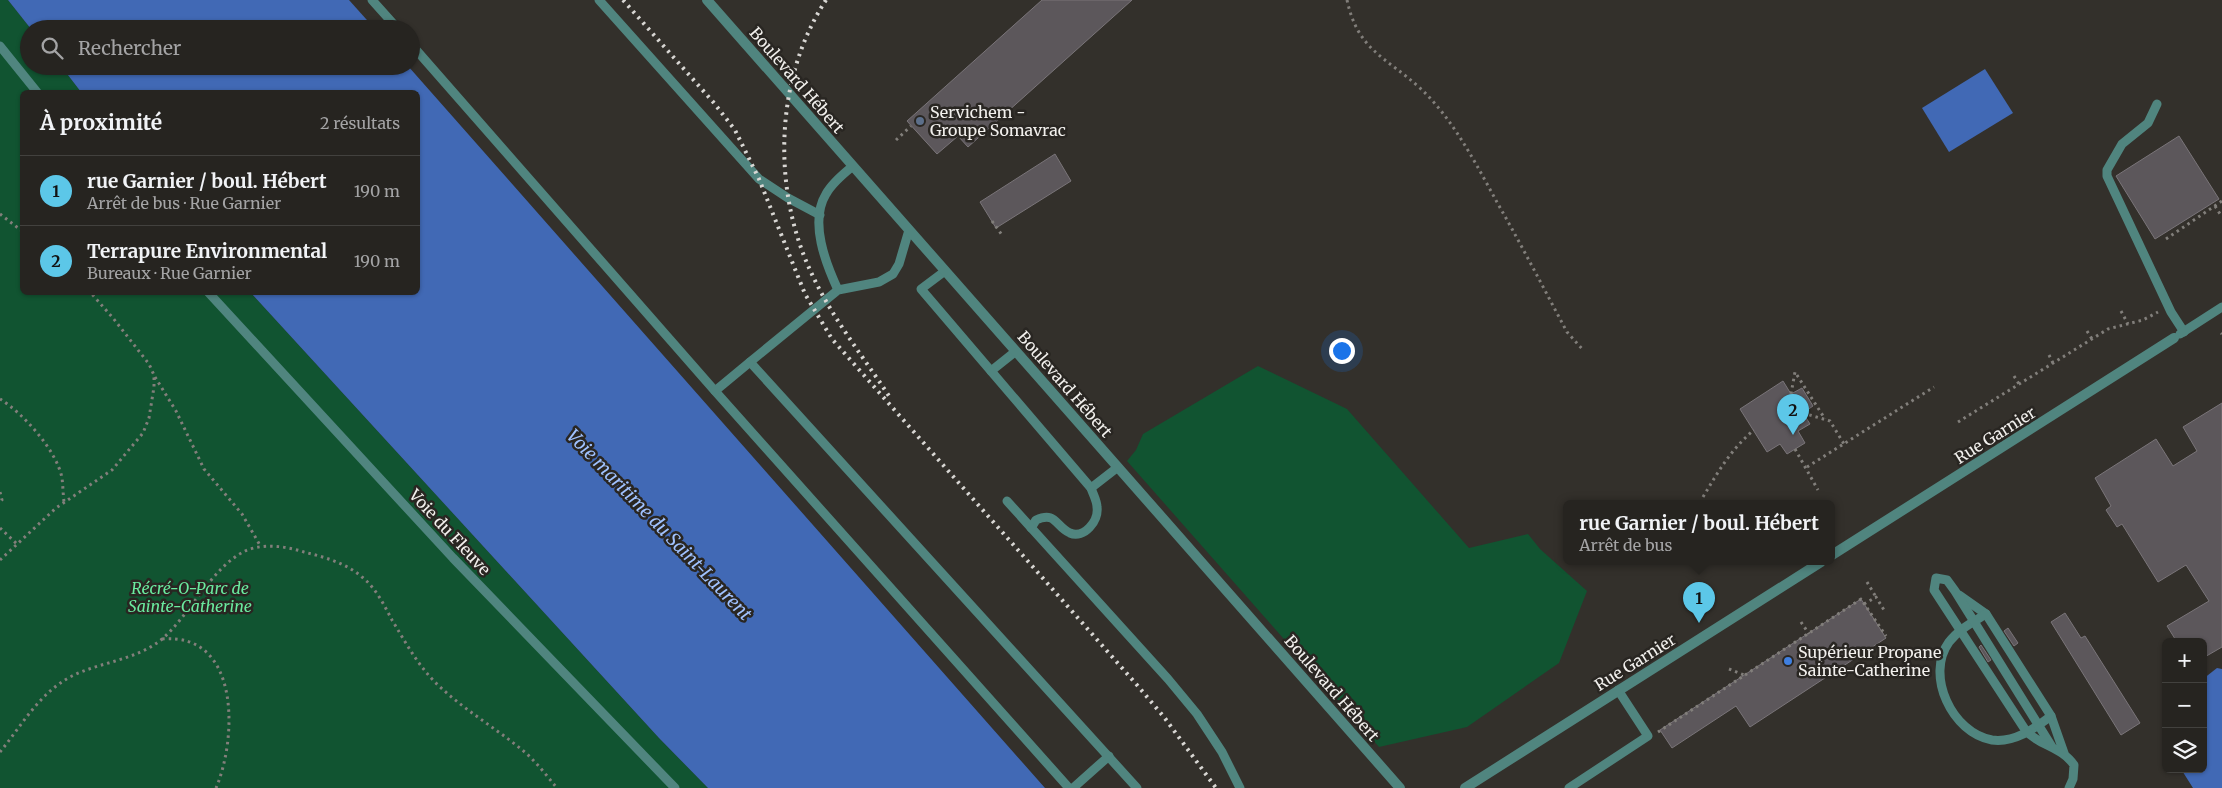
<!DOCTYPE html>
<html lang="fr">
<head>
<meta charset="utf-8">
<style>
	:root { --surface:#262420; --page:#2e2c29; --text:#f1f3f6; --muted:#a4a4a5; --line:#42413e; --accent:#5cc7e8 }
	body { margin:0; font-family:Merriweather,serif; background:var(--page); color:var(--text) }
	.controls { position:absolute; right:15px; bottom:15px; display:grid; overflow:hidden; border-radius:8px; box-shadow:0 1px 4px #0004 }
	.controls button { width:45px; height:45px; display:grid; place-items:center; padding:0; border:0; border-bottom:1px solid var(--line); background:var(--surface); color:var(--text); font:25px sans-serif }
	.you { position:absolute; left:1341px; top:350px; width:18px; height:18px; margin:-12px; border:4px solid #fff; border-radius:50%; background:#1a73e8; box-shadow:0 0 0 8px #1a73e833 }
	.badge { display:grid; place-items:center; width:32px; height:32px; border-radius:50%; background:var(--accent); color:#111; font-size:16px; font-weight:700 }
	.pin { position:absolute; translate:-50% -41px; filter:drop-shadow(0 1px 2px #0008) }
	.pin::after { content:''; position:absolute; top:26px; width:18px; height:15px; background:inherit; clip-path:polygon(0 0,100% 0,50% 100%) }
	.popup { position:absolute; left:1563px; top:500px; width:272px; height:65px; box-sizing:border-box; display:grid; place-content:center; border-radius:8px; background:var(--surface); filter:drop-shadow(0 1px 4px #0005); font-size:16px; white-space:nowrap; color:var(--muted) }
	.popup b { font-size:19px; color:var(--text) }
	.popup::after { content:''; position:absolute; left:50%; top:100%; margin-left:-10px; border:10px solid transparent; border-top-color:var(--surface) }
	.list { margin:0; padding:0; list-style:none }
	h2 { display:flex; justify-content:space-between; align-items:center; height:65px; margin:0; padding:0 20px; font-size:21px }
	h2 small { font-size:16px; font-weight:400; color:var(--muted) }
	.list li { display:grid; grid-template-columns:32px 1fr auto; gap:15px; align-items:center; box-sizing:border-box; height:70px; padding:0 20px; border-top:1px solid var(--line) }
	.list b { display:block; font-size:19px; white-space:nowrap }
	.list p { margin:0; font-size:16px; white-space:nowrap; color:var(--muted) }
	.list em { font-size:16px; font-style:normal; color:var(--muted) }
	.icon { flex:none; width:28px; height:28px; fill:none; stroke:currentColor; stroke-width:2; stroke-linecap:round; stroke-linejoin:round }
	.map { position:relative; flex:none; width:2222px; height:788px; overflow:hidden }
	.search { position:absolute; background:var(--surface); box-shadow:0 1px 4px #0004; left:20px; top:20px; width:400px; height:55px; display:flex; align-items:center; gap:12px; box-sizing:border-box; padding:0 18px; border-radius:28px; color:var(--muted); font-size:19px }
	.panel { position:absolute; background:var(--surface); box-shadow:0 1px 4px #0004; left:20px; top:90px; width:400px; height:205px; border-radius:8px }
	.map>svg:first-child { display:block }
</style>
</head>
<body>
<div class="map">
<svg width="2222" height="788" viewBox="0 0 2222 788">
	<rect width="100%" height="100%" fill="#33302b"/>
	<g fill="#115431">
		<polygon points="0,0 8,0 31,29 29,29 29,66 61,66 81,92 22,92 22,292 251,293 659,738 708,788 0,788"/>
		<polygon points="1258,366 1347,409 1469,548 1528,534 1540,549 1587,591 1559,663 1467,727 1379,747 1127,461 1136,450 1143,434"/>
	</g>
	<g fill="#4169b5">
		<polygon points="8,0 349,0 375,29 31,29"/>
		<polygon points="61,66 408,66 1045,788 708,788 659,738 251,293 418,292 418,92 81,92"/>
		<polygon points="1985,69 2013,113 1949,152 1922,108"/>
		<polygon points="2217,668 2222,669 2222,788 2193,788 2181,769 2203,769 2203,679"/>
	</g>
	<g fill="#5c575b" stroke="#7a7579">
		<polygon points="1042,0 1132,0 968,147 958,136 937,154 907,121"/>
		<polygon points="2179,136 2219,199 2155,239 2116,176"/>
		<polygon points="1055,154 1071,181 996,228 980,202"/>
		<polygon points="1783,381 1791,394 1802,388 1813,406 1803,413 1810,424 1798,431 1805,443 1787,454 1780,444 1767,452 1740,409"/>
		<polygon points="2222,403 2222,647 2203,658 2203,642 2177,642 2167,626 2209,601 2186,565 2158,582 2122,524 2117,527 2106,510 2111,506 2095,478 2156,439 2173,466 2197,451 2183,427"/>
		<polygon points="1861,599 1886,638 1750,727 1736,706 1672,748 1660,730"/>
		<polygon points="2065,613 2081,638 2085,636 2140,723 2121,735 2051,622"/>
		<polygon points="2008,628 2018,643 2014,646 2004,631"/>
		<polygon points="1981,645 1991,660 1988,662 1979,647"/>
	</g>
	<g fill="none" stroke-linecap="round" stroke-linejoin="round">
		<g stroke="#827f7b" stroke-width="3" stroke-dasharray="2.5 4" stroke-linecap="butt">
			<path d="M1347 0C1358 51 1386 57 1420 88 1454 120 1476 164 1498 204 1522 246 1544 289 1567 332L1584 351"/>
			<polyline points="896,140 911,126"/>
			<polyline points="2215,206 2222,217"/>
			<polyline points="0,214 22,231"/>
			<polyline points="992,221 1002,235"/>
			<polyline points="2166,239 2222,201"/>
			<polyline points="2121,311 2128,324"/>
			<polyline points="2087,331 2092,339"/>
			<polyline points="2221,333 2222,334"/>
			<polyline points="2049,355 2053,363"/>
			<polyline points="2014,376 2019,384"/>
			<polyline points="155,377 176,411 204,469 242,514 261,547"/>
			<polyline points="1791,394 1795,372 1825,419"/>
			<path d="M0 399C23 413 57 451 62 478 63 486 63 494 64 502"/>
			<polyline points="1803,413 1830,421 1844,444"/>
			<polyline points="1958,422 2108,329 2143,320 2158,312"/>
			<polyline points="1795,449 1818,490"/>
			<polyline points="1807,467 1934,387"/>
			<polyline points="0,492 2,500 0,503"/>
			<path d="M1703 497C1718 472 1731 449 1754 430"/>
			<polyline points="0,528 17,544"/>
			<polyline points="0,560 56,508 112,470 143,433 149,418 154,387 154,375 149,364 113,318 90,292"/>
			<polyline points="1867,582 1876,597"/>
			<polyline points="1864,604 1876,597 1884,610"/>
			<polyline points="1801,622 1809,634"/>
			<path d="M162 639C241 632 237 739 216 788"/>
			<polyline points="1729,669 1744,675"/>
			<polyline points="1658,732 1861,599 1886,636"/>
			<path d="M0 752C22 725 40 692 72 676 100 662 137 660 162 639 190 615 212 567 245 551 263 543 285 546 304 552 324 557 346 563 362 577 376 588 384 605 392 620 406 643 418 666 438 685 463 709 494 727 521 749 535 760 546 775 557 788"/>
		</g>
		<g stroke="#50857f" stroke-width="9">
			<polyline points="372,0 398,29"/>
			<polyline points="599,0 759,179 788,198 820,215"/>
			<polyline points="411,44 715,391 1069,788"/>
			<polyline points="0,46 37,92"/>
			<polyline points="2157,104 2148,123 2122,144 2107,170 2107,176 2171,312 2184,332"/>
			<polyline points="909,230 899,264 893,274 879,282 838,290 750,362 1137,788"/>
			<polyline points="945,271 921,289 991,371"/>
			<path d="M838 290C826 264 809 222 826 194 832 183 843 174 853 166"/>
			<polyline points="208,292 453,558 675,788"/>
			<polyline points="2180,334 2222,307"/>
			<path d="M1016 351 991 371 1091 488C1093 494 1097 501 1097 507 1099 521 1084 539 1070 533 1055 526 1056 511 1036 520L1031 528"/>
			<polyline points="715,391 750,362"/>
			<polyline points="1091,488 1118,467"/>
			<polyline points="1007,501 1168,679 1197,714 1222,752 1240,788"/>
			<polyline points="1959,595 1986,614 2051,716 2064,753"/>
			<path d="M1986 614C1973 622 1959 629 1949 642 1925 675 1952 733 1992 740 2014 743 2034 729 2051 716"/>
			<path d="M2052 747 1955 591 1947 580 1936 578 1934 590 2026 731C2040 746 2062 747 2074 765L2073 779 2069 788"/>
			<polyline points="1073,788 1109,756"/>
			<polyline points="1569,788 1648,736 1618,690"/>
		</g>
		<g stroke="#50857f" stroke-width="10">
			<polyline points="707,0 1400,788"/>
			<polyline points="1832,555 2174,338"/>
			<polyline points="1465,788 1821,562"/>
		</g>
		<g stroke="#d9d7d4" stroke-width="4" stroke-dasharray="2.5 5" stroke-linecap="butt">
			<polyline points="623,0 714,103 735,130 759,179 805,294 832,339 1137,685 1164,717 1216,788"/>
			<path d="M826 0C775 78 772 187 810 270 830 315 862 355 889 396"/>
		</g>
	</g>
	<circle fill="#5c6f8a" stroke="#292622" stroke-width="2" cx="920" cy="121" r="5"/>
	<circle fill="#3f7fe0" stroke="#292622" stroke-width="2" cx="1788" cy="661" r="5"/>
	<g text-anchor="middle" stroke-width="5" stroke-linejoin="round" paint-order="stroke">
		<g font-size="16" fill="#f2f0ed" stroke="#292622">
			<text transform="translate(797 80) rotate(49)" y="6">Boulevard Hébert</text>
			<text transform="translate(1065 384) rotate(49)" y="6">Boulevard Hébert</text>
			<text transform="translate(1995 435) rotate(-32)" y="6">Rue Garnier</text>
			<text transform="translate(450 532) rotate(47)" y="6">Voie du Fleuve</text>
			<text transform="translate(1635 662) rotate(-32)" y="6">Rue Garnier</text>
			<text transform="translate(1332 688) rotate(49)" y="6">Boulevard Hébert</text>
		</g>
		<g font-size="16" fill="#f2f0ed" stroke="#292622" text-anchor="start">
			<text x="930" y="118">Servichem -<tspan x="930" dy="18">Groupe Somavrac</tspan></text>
			<text x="1798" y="658">Supérieur Propane<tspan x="1798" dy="18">Sainte-Catherine</tspan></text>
		</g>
		<g font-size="16" font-style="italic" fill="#6aeb9f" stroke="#292622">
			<text x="190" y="594">Récré-O-Parc de<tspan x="190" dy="18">Sainte-Catherine</tspan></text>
		</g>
		<g font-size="18" font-style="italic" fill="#a0c2ff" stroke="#292622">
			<text transform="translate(659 525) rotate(46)" y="6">Voie maritime du Saint-Laurent</text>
		</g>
	</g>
</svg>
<div class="controls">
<button>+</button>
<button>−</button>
<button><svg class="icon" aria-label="layers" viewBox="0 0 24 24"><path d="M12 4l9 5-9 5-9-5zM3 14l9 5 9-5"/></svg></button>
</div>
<div class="you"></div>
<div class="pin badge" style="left:1699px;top:623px">1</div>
<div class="popup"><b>rue Garnier / boul. Hébert</b>Arrêt de bus</div>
<div class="pin badge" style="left:1793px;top:435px">2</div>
<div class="search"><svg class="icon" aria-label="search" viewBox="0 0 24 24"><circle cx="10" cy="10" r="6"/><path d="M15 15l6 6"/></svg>Rechercher</div>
<section class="panel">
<h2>À proximité<small>2 résultats</small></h2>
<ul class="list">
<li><span class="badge">1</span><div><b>rue Garnier / boul. Hébert</b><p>Arrêt de bus · Rue Garnier</p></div><em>190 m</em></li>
<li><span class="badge">2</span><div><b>Terrapure Environmental</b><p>Bureaux · Rue Garnier</p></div><em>190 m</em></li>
</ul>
</section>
</div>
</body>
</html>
